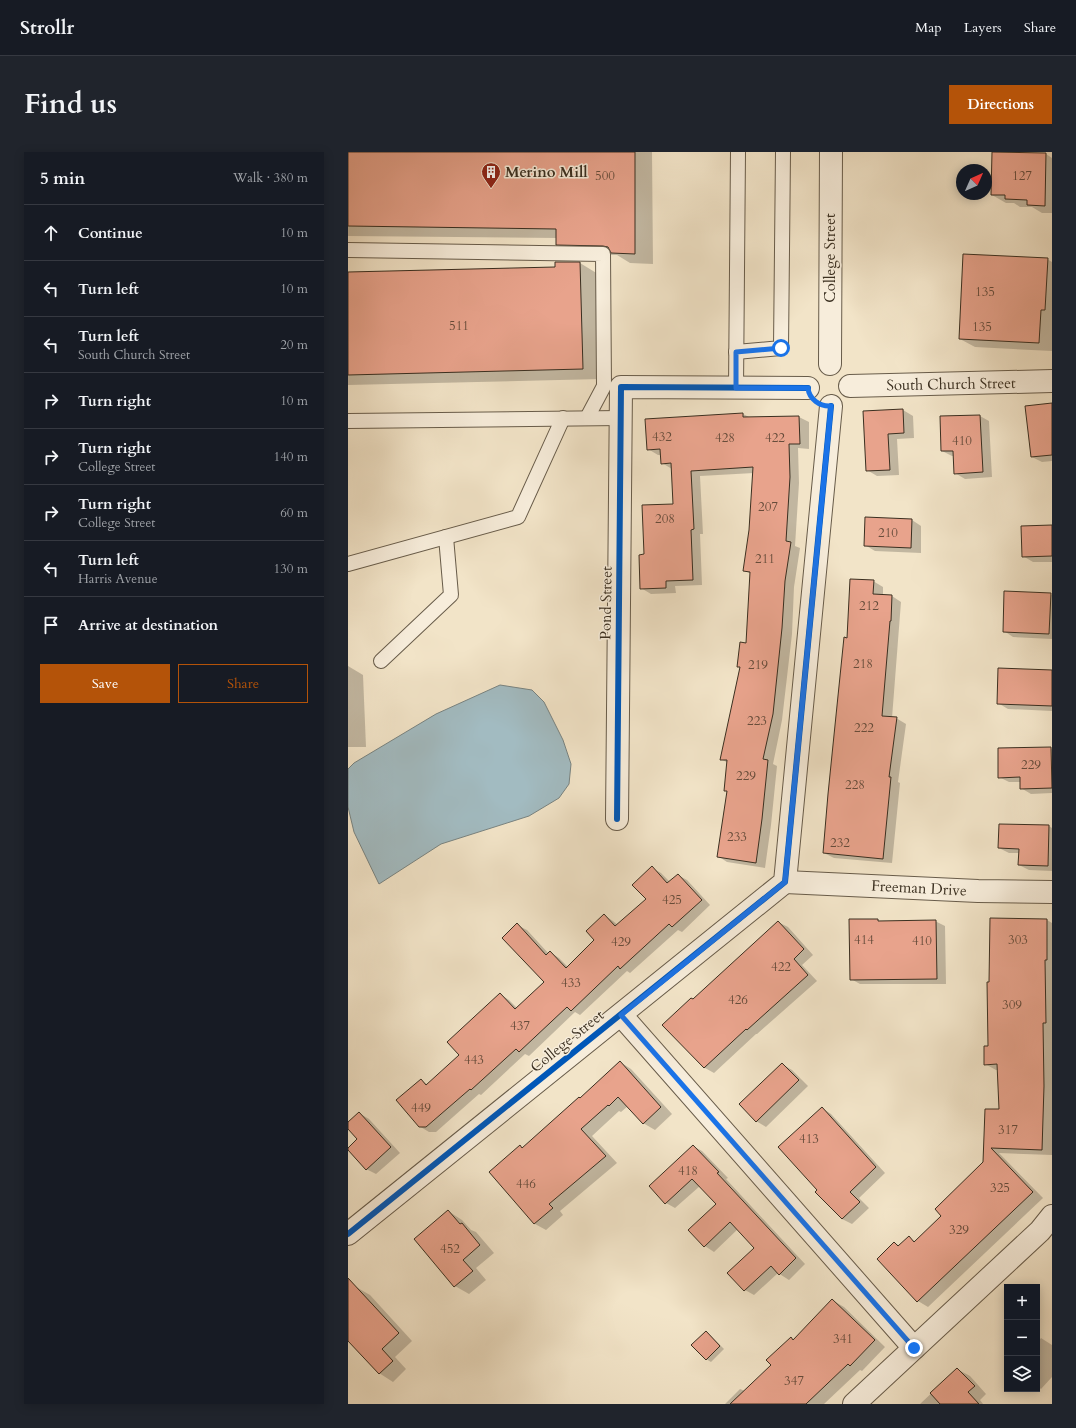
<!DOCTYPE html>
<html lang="en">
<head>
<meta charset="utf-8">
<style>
	:root { --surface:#171b24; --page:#20242c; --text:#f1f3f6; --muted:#9ea1a6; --line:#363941; --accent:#b45309 }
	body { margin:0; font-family:Cardo,serif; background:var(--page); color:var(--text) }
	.controls { position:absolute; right:12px; bottom:12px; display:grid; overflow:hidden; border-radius:0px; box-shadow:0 2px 10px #0003 }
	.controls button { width:36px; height:36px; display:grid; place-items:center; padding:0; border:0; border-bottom:1px solid var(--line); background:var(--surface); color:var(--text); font:20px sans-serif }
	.compass { position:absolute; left:608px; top:12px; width:36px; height:36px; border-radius:50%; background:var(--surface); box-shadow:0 2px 10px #0003; rotate:45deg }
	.stop { position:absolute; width:12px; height:12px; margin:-9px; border:3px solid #1a73e8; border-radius:50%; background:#fff }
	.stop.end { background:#1a73e8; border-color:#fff; box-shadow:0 1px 4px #0008 }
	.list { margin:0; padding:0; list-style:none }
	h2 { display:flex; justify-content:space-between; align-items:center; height:52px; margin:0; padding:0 16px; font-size:17px }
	h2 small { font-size:13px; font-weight:400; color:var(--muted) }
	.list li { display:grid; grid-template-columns:26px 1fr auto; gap:12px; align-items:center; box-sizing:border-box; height:56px; padding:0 16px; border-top:1px solid var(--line) }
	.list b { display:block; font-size:15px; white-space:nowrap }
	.list p { margin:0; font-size:13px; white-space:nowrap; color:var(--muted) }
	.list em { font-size:13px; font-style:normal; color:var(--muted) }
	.actions { display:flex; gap:8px; padding:12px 16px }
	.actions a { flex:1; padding:9px 0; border:1px solid var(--accent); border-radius:0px; text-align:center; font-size:14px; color:var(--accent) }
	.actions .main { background:var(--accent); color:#fff }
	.icon { flex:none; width:22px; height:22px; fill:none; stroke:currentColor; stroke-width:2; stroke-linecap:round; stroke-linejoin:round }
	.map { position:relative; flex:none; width:704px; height:1252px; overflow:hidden; border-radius:0px }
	header { display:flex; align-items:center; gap:24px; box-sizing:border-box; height:56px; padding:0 20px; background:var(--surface); border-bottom:1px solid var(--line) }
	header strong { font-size:19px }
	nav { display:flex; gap:22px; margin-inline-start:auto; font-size:14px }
	.intro { display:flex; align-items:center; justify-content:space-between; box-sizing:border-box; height:96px; padding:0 24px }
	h1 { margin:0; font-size:28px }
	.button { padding:10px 18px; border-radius:0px; background:var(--accent); color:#fff; font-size:14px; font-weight:700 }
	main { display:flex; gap:24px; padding:0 24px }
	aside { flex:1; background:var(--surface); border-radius:0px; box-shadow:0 2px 10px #0003 }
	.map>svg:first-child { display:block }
</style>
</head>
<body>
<header>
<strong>Strollr</strong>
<nav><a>Map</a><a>Layers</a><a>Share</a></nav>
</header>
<div class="intro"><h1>Find us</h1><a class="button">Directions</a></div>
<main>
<aside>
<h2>5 min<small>Walk · 380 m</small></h2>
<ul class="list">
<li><svg class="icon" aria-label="ahead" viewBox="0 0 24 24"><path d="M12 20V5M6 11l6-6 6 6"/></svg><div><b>Continue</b></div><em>10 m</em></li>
<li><svg class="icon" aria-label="left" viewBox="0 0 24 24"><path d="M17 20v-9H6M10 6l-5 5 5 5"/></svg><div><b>Turn left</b></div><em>10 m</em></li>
<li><svg class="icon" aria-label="left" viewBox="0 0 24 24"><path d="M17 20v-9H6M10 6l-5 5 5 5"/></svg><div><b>Turn left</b><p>South Church Street</p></div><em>20 m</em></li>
<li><svg class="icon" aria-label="right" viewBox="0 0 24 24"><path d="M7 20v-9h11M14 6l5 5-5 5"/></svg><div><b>Turn right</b></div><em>10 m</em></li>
<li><svg class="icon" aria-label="right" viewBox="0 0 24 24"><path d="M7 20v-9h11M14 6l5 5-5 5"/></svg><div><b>Turn right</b><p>College Street</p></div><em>140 m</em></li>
<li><svg class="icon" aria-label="right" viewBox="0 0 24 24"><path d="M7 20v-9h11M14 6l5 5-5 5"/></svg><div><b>Turn right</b><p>College Street</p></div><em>60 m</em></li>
<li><svg class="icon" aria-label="left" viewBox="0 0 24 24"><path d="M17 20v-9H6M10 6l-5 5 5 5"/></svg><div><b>Turn left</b><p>Harris Avenue</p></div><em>130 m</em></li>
<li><svg class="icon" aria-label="arrive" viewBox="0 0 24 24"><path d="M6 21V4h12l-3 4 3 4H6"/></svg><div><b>Arrive at destination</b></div></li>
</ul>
<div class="actions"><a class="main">Save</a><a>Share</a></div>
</aside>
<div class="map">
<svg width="704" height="1252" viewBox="0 0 704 1252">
	<rect width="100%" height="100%" fill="#f2e4c8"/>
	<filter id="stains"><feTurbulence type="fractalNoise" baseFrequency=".005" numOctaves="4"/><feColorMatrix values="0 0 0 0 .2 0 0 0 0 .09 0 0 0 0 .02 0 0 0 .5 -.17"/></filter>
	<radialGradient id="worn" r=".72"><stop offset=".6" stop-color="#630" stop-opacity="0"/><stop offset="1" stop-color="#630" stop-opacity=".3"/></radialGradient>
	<polygon fill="#a2bbc1" stroke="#788381" points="152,533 184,538 196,550 215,588 223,612 221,632 211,646 181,664 93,692 31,732 6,680 0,655 0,617 6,611 88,562"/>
	<g fill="#0003">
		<polygon points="0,0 304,0 305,112 282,111 269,103 227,103 209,92 209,86 0,84"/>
		<polygon points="698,2 704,6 704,61 694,61 684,55 672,55 666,51 658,51 644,43"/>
		<polygon points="699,107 704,110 704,199 627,195 612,187"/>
		<polygon points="232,111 250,122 253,227 0,233 0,121 208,116"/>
		<polygon points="704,252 704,309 694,310 684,305"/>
		<polygon points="555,258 565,264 566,286 549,287 551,323 529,324 519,318 516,260"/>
		<polygon points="395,262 401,265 451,265 461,270 461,297 450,296 451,331 447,394 452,396 446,435 444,482 434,568 425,612 429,614 423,673 417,716 379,710 370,704 380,640 377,638 380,611 373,607 393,516 390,514 399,492 403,422 396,418 402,378 406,321 352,324 355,382 352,382 354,433 327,434 328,441 303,442 293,436 297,403 326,353 324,317 314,311 313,303 310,303 300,297"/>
		<polygon points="632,264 641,269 644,325 617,327 607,321 606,304 604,304 594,299"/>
		<polygon points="564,368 573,374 573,401 527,399 517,393"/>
		<polygon points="704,374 704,410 685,410 675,404"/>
		<polygon points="525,429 535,435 535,444 544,444 553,450 544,566 548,566 558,572 550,630 552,631 544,711 486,706 476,701 500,487"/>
		<polygon points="702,442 704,443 704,487 665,485 656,479"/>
		<polygon points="0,514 15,523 18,595 0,595"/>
		<polygon points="704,519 704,559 660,557 650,551"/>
		<polygon points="703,596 704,597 704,641 683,642 673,636 673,630 661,630 651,625"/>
		<polygon points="701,674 704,676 704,719 681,718 671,713 672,701 661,701 651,696"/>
		<polygon points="304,716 313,721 322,730 330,723 339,728 362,753 334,780 330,778 282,821 279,819 232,863 227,860 181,904 177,902 133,943 131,942 88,980 81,980 71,974 73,928 80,933 112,903 152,842 161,848 169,856 197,830 169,773 179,778 201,802 202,800 211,806 220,815 248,788 256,763 265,769 270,773 299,747"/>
		<polygon points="643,767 699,768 704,771 704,1003 651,1001 695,1046 580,1155 570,1149 547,1091 552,1094 561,1086 568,1090 595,1064 636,1010 652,958 651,918 648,918 637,912 641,895"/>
		<polygon points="529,768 533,770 587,769 597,774 598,832 512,832 503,827"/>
		<polygon points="430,770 440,775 465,803 454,813 469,829 409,882 408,882 366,921 357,916 316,873 346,848"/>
		<polygon points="272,910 283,917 324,962 307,978 295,971 280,954 273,960 271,959 244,984 269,1011 212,1059 215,1063 198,1078 187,1072 142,1021 172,995 175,996 232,947"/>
		<polygon points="434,912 444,918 460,934 418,975 408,969"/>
		<polygon points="474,956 483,962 537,1021 511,1046 521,1056 504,1072 494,1067 468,1040 470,1038"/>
		<polygon points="11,961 21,967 52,1001 28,1022 18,1017 11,987 0,976 0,972"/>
		<polygon points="345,994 354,999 380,1026 378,1027 457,1112 441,1128 430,1121 406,1143 397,1138 407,1096 390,1077 366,1100 357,1094 369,1052 352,1034 327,1056 318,1051"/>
		<polygon points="100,1059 114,1068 123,1078 128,1080 146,1101 128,1116 138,1128 121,1142 107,1134"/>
		<polygon points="8,1135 22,1143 64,1189 47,1205 58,1217 45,1230 31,1221 0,1188 0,1143"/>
		<polygon points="484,1148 496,1155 537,1195 514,1219 512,1218 476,1252 377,1252 392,1237 397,1239 425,1213 443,1186 446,1188"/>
		<polygon points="358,1180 362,1183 376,1197 363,1210 358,1207"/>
		<polygon points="693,1186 704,1193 704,1225 693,1237 689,1234 689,1191"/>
		<polygon points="609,1217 622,1224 638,1242 632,1248 635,1252 572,1252"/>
	</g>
	<g fill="#e8a38c" stroke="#3a2f20">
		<polygon points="0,0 287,0 287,102 263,101 260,95 255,94 208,93 208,77 0,74"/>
		<polygon points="644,0 698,1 697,54 679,53 679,48 657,47 657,43 643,43"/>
		<polygon points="615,102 700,106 697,158 693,158 691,191 611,187"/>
		<polygon points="207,110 232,110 235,217 0,223 0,120 207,115"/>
		<polygon points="704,251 704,303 683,305 677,254"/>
		<polygon points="555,257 556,281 540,282 542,318 518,319 515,259"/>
		<polygon points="395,261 395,265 451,264 452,292 441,292 442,325 438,389 443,390 437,429 434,476 425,562 415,607 420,608 414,667 408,711 369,705 379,639 376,639 379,608 372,608 392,515 389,515 392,490 398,491 402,420 395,419 401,378 405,315 343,319 346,377 343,378 345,428 318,429 318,436 292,437 291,403 296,402 294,353 325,352 323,311 313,312 312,297 299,298 297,267"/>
		<polygon points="632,263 635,320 606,322 605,299 593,299 592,264"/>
		<polygon points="517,365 564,367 563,396 516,394"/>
		<polygon points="704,373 704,404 674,405 673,374"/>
		<polygon points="502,427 526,428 525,442 544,443 543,469 542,469 534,564 549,565 541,625 543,625 535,707 475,701 480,642 496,485 499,486"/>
		<polygon points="656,439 703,441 701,482 655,480"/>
		<polygon points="650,516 704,518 704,554 649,552"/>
		<polygon points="703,595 704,636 672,637 672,625 650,626 650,596"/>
		<polygon points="651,672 701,673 700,714 670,713 671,697 650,696"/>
		<polygon points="304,714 319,731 330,722 354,748 324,775 321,772 272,817 270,814 223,859 219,855 171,900 168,897 123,938 122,937 78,975 71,975 48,948 73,927 78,933 111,903 99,890 152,841 167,857 196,830 154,786 169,771 198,803 202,799 218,816 246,788 238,779 256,762 267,774 298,747 284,733"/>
		<polygon points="642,766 699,767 699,808 697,808 698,871 695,871 696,934 694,998 643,996 685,1040 569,1150 529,1107 546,1090 550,1094 561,1084 566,1090 593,1064 587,1057 635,1010 637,957 651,957 649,912 636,913 636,894 640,894 639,830 641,830"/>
		<polygon points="501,767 530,767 530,769 588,768 589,827 502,828"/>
		<polygon points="430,769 456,797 446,807 460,823 399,878 398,877 356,916 314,873 343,846 345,847"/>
		<polygon points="272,909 313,955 295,972 270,945 261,954 260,953 233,977 258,1004 201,1052 205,1056 186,1072 141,1020 172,993 174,996 231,945 232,946"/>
		<polygon points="434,911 451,928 408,970 391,952"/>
		<polygon points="474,955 528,1015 502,1040 512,1050 494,1067 467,1040 469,1038 430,995"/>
		<polygon points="11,960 43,995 18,1018 0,998 0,996 9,987 0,977 0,970"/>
		<polygon points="345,993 371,1020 369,1021 448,1106 431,1123 423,1114 396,1139 379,1121 406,1096 382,1070 356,1095 340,1078 368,1052 344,1027 317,1052 301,1034"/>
		<polygon points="100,1058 112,1072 114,1071 132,1093 115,1108 125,1119 106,1135 66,1087"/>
		<polygon points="0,1126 51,1181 34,1197 45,1209 31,1222 0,1189"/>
		<polygon points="484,1147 527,1188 502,1214 500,1212 458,1252 382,1252 423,1213 418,1208 443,1185 445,1188"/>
		<polygon points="358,1179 372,1194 358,1208 343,1193"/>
		<polygon points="609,1216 627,1234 620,1240 631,1252 592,1252 582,1241"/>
	</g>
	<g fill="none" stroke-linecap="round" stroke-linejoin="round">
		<defs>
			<g id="service">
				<polyline points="0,98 255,102 256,234 239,266"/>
				<polyline points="388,200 433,196 435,0"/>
				<polyline points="388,236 390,0"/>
				<polyline points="0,269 273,266"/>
				<polyline points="0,412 170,365 215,266"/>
				<polyline points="33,509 103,443 98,385"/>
			</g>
			<g id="minor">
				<polyline points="482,212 483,0"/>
				<polyline points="502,234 704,229"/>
				<polyline points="269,667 273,235 460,236"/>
				<polyline points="437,730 630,739 704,740"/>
				<polyline points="273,863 566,1196"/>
				<polyline points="0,1082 437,730 483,254"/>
				<polyline points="506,1252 692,1079 704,1064"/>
			</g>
		</defs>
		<use href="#service" stroke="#685c4a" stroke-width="16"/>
		<use href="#minor" stroke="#685c4a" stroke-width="24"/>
		<use href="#service" stroke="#f7eddb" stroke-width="14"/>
		<use href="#minor" stroke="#f7eddb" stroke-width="22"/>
		<defs>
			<g id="cycleway">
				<polyline points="269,667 273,235 460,236"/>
				<polyline points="0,1082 437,730 483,254"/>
			</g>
		</defs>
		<use href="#cycleway" stroke="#f7eddb" stroke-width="8"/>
		<use href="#cycleway" stroke="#0057b8" stroke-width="6"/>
	</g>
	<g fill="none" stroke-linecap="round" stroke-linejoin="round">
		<path stroke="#1a73e8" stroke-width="5" d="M433 196 388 200V236H460C461 247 472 255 483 254L437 730 273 863 566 1196"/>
	</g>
	<defs>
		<symbol id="building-pin" viewBox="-11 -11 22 30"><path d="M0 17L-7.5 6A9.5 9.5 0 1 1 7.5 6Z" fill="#8f2418" stroke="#f7eddb"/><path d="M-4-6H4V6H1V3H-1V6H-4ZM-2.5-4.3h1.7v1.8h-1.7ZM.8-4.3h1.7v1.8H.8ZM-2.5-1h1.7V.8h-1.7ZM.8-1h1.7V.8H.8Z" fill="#fff"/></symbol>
	</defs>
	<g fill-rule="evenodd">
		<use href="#building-pin" x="132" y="9" width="22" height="30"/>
	</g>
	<g text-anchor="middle" stroke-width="3" stroke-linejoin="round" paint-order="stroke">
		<g font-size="13" fill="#664c3b">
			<text x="257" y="28">500</text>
			<text x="674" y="28">127</text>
			<text x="637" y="144">135</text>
			<text x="111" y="178">511</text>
			<text x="634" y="179">135</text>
			<text x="314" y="289">432</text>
			<text x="377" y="290">428</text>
			<text x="427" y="290">422</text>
			<text x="614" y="293">410</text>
			<text x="420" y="359">207</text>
			<text x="317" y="371">208</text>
			<text x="540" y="385">210</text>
			<text x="417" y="411">211</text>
			<text x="521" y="458">212</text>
			<text x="515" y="516">218</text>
			<text x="410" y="517">219</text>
			<text x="409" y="573">223</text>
			<text x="516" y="580">222</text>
			<text x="683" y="617">229</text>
			<text x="398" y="628">229</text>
			<text x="507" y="637">228</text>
			<text x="389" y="689">233</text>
			<text x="492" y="695">232</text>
			<text x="324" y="752">425</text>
			<text x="516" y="792">414</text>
			<text x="670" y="792">303</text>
			<text x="574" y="793">410</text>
			<text x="273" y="794">429</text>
			<text x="433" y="819">422</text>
			<text x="223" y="835">433</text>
			<text x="390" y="852">426</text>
			<text x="664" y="857">309</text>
			<text x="172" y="878">437</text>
			<text x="126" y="912">443</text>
			<text x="73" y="960">449</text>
			<text x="660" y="982">317</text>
			<text x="461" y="991">413</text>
			<text x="340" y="1023">418</text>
			<text x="178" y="1036">446</text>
			<text x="652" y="1040">325</text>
			<text x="611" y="1082">329</text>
			<text x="102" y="1101">452</text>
			<text x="495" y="1191">341</text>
			<text x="446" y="1233">347</text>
		</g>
		<g font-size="15" font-weight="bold" fill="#3a2f20" stroke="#f7eddb" text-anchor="start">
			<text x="157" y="25">Merino Mill</text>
		</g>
		<g font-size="15" fill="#3a2f20" stroke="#f7eddb">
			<text transform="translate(482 106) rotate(-90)" y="5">College Street</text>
			<text transform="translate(603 232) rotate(-1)" y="5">South Church Street</text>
			<text transform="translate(258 451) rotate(-89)" y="5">Pond Street</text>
			<text transform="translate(571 736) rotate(3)" y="5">Freeman Drive</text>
			<text transform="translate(219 889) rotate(-39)" y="5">College Street</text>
		</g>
	</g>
	<rect width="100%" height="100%" filter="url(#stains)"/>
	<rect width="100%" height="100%" fill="url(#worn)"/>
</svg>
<div class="controls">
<button>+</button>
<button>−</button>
<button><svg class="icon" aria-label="layers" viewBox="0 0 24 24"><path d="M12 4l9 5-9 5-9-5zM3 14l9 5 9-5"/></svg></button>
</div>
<svg class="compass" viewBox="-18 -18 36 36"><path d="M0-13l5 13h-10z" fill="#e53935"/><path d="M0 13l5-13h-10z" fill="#9ea1a6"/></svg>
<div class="stop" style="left:433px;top:196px"></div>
<div class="stop end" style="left:566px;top:1196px"></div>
</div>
</main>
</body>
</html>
